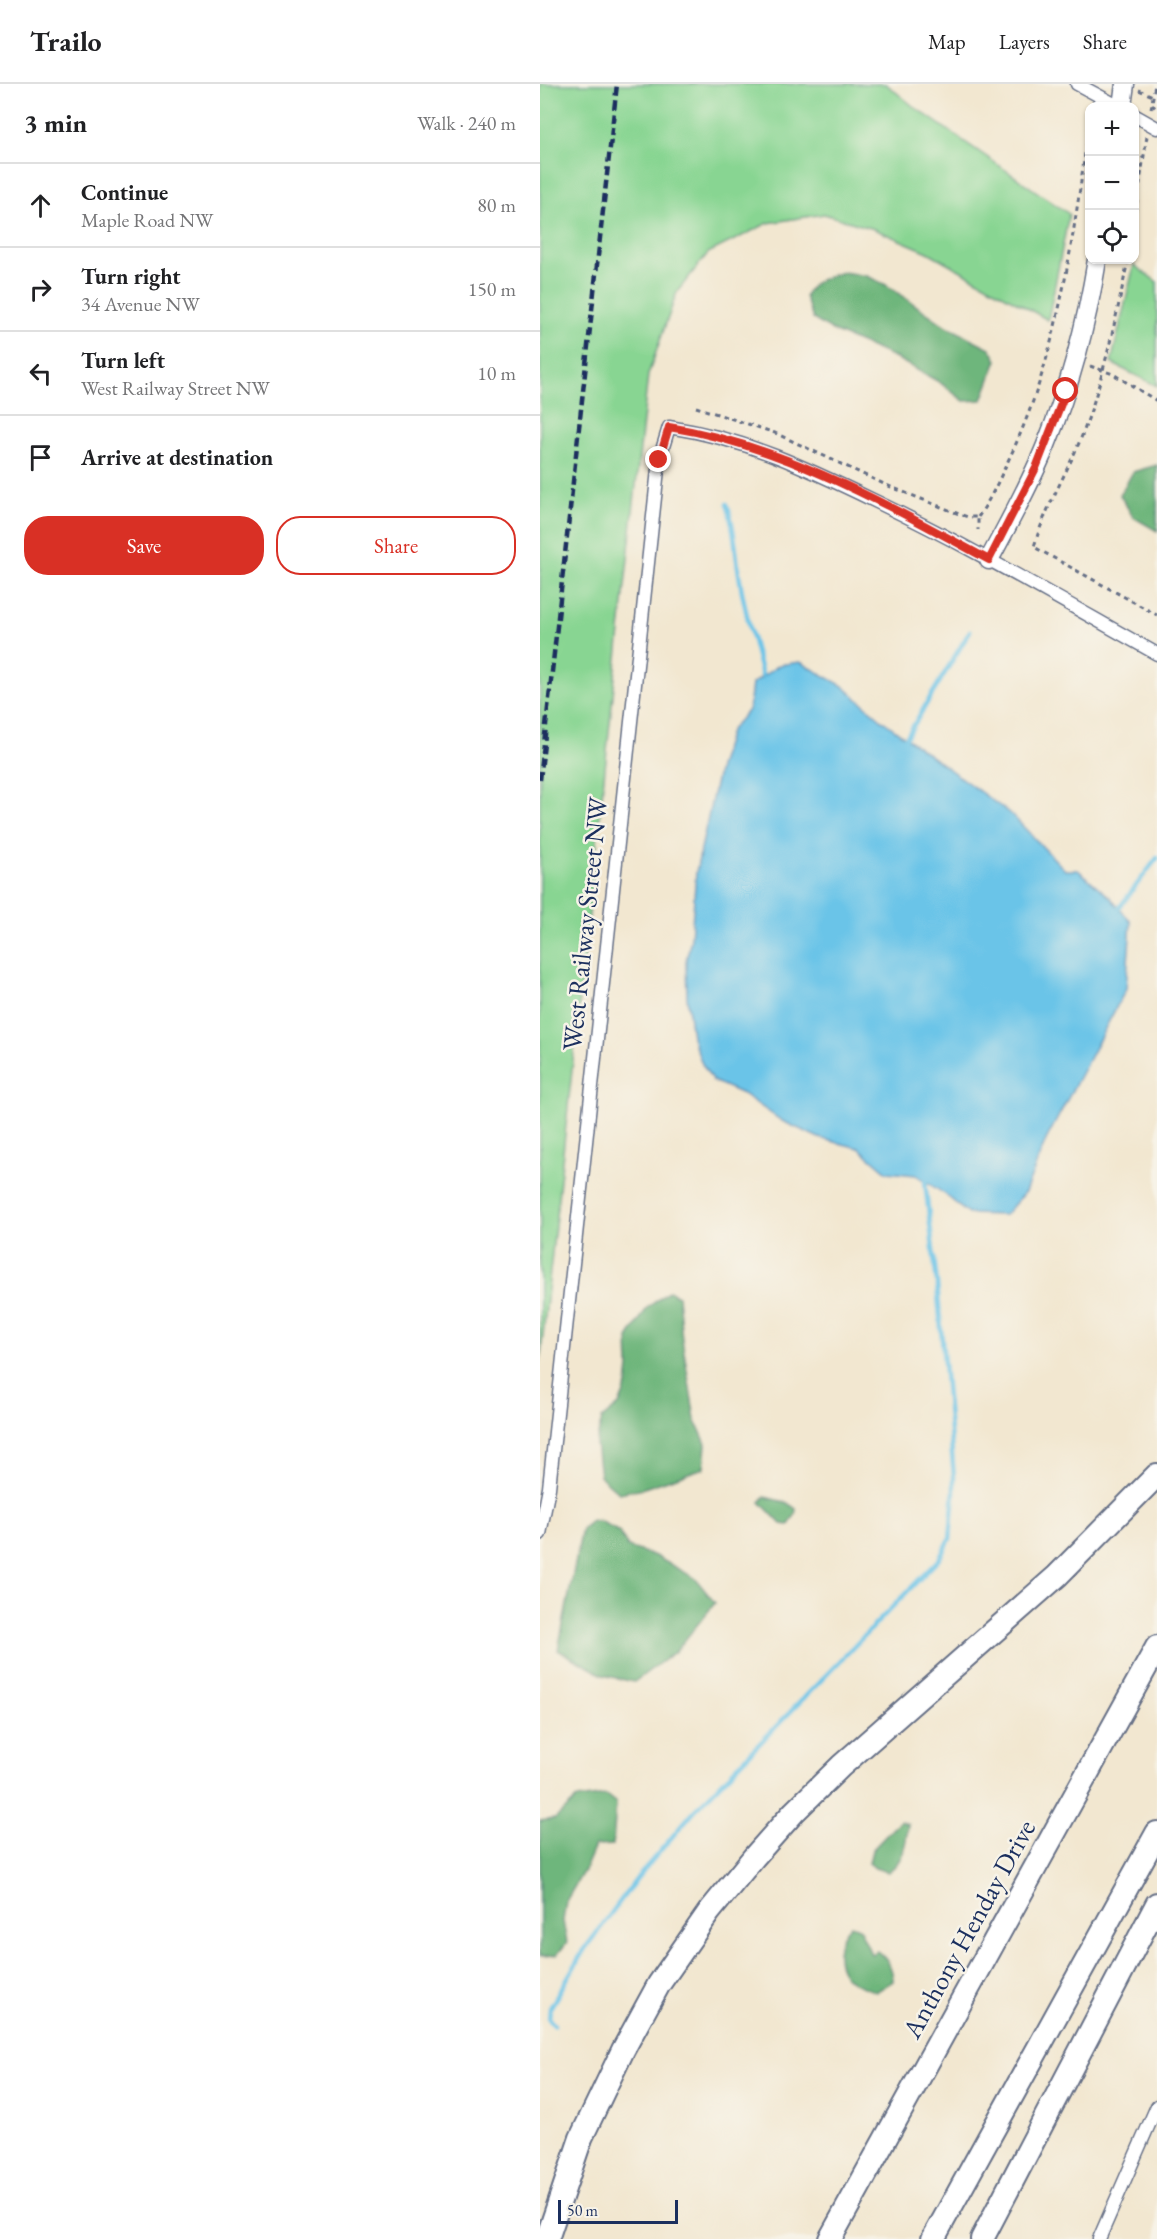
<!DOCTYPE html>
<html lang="en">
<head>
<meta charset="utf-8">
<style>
	:root { --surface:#fff; --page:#f6f6f6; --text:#202124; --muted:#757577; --line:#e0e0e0; --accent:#d93025 }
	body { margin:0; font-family:"EB Garamond",serif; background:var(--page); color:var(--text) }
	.controls { position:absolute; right:18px; top:18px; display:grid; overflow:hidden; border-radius:12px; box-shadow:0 2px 4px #0004 }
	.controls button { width:54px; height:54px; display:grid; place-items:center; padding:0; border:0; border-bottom:2px solid var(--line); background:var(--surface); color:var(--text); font:30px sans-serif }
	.scale { position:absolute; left:18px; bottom:15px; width:120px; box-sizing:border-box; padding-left:6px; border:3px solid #1b2f5e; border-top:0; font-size:16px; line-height:21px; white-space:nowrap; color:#1b2f5e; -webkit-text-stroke:4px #f7f3e8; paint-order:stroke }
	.stop { position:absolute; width:18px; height:18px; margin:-14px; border:4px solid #d93025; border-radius:50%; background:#fff }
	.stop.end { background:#d93025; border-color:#fff; box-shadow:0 2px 6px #0008 }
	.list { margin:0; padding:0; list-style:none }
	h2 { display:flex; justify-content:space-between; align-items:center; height:78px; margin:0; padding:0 24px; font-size:26px }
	h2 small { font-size:20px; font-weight:400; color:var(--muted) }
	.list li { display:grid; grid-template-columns:39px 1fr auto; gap:18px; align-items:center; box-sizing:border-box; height:84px; padding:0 24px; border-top:2px solid var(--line) }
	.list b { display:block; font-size:22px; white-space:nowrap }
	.list p { margin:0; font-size:20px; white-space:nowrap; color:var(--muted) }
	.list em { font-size:20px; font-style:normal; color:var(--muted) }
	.actions { display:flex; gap:12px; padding:18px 24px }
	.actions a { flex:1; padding:14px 0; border:2px solid var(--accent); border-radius:24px; text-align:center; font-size:21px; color:var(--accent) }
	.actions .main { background:var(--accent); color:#fff }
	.icon { flex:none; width:33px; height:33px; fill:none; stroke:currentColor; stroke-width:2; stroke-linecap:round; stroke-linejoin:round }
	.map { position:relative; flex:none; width:617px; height:2155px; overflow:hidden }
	header { display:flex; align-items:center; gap:36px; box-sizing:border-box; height:84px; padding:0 30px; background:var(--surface); border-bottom:2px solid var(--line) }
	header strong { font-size:28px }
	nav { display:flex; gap:33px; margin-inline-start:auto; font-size:21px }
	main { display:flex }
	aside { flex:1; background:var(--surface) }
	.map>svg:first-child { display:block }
</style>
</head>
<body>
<header>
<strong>Trailo</strong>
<nav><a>Map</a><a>Layers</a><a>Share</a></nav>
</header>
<main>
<aside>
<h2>3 min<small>Walk · 240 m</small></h2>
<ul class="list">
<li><svg class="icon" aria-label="ahead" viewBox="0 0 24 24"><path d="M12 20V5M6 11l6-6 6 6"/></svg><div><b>Continue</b><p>Maple Road NW</p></div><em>80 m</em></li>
<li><svg class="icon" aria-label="right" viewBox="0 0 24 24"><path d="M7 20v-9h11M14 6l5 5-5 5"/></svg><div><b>Turn right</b><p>34 Avenue NW</p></div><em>150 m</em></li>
<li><svg class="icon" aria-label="left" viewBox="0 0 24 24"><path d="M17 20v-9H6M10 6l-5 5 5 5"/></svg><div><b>Turn left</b><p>West Railway Street NW</p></div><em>10 m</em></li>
<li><svg class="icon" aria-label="arrive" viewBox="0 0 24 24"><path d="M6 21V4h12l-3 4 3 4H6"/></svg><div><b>Arrive at destination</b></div></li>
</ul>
<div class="actions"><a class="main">Save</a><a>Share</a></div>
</aside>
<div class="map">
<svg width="617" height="2155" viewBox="0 0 617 2155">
	<rect width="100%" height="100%" fill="#f7f3e8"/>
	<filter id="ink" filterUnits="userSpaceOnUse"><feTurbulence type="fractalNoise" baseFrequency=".0167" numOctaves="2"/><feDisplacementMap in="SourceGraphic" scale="12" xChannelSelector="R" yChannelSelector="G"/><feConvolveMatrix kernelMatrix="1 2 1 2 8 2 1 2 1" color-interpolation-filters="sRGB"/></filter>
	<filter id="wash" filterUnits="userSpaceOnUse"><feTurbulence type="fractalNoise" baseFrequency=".008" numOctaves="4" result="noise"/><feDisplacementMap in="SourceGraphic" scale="24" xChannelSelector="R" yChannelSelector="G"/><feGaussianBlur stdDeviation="1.35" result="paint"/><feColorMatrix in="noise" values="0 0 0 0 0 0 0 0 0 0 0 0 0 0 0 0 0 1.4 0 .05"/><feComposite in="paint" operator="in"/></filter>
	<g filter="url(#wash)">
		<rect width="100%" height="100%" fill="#f2e7d0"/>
		<g fill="#88d592" stroke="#528278" stroke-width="1.5">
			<polygon points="0,0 346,0 373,22 529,130 508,236 388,168 334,145 284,130 228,139 168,169 137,208 108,291 0,1279"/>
			<polygon points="594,181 617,198 617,302 571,279"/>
		</g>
		<g fill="#6eb67c" stroke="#44726d" stroke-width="1.5">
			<path d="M303 188 327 192 346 201 406 242 450 264 457 276 442 316 424 317 399 298 352 272 293 247 273 235 265 212C273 196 286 193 303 188Z"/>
			<polygon points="617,381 617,447 593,433 580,411 593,388"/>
			<polygon points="129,1207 138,1212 142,1255 155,1335 166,1360 164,1384 104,1404 79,1409 60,1392 56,1359 62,1335 79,1321 87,1301 89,1283 88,1254 107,1224"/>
			<polygon points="225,1413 248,1419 256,1425 255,1431 249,1441 241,1440 220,1418"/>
			<polygon points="52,1436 62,1438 79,1448 88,1463 115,1472 155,1494 175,1519 136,1567 94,1598 63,1591 18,1566 42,1445"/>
			<polygon points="66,1711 76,1719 73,1761 55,1762 46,1783 26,1817 23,1837 27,1858 17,1871 0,1872 0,1737 15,1735 37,1715"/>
			<path d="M360 1737 368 1740C366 1759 365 1776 348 1788L335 1784 329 1779 332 1766Z"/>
			<path d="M311 1841 319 1844 331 1870 337 1867C348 1875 353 1884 353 1897L336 1908C328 1904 317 1902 310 1896 292 1881 296 1855 311 1841Z"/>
		</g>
		<polygon fill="#6bc4e8" stroke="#437aa3" stroke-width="1.5" points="260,578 303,602 343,637 472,731 525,786 538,786 570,813 591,838 586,905 506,1056 485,1108 465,1131 428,1130 406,1111 376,1091 347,1088 319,1064 279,1054 242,1037 203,1010 173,997 162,980 152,953 147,913 146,877 151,855 156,788 179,683 190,647 209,625 212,600 239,581"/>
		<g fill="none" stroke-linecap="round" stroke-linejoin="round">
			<g stroke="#6bc4e8" stroke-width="4.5">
				<path d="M187 420C195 443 195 466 199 490 204 524 213 558 222 591"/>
				<polyline points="366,654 430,547"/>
				<polyline points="579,824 617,774"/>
				<polyline points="14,1941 9,1935 10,1924 44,1866 98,1793 154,1727 399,1475 410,1455 414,1407 414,1393 397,1199 385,1098"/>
			</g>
		</g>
	</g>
	<g filter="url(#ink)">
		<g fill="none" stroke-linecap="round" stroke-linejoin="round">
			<defs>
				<g id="street">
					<polyline points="537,0 578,22"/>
					<polyline points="594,31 617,44"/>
					<path d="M0 1450 9 1404 119 376 129 343C207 355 267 384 337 418 433 464 524 518 617 570"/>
					<polyline points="559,2155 617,2022"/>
				</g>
				<g id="secondary">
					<polyline points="582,22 585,0"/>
					<path d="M449 476C469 438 490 401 506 361 530 302 547 238 557 176"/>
				</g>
				<g id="highway">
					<polyline points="7,2155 41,2054 83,1966 119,1900 169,1828 214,1773 254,1728 301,1682 517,1492 617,1391"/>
					<polyline points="290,2155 617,1563"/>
					<polyline points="393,2155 617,1749"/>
					<polyline points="442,2155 617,1820"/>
				</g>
			</defs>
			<use href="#street" stroke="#666f86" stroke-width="15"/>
			<use href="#secondary" stroke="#666f86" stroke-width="21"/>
			<use href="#highway" stroke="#666f86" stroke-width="26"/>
			<g stroke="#666f86" stroke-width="3" stroke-dasharray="4.5 4.5" stroke-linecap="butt">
				<polyline points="599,6 613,12"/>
				<polyline points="612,20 617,26"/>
				<polyline points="611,25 615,0"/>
				<polyline points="594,68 604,74"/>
				<polyline points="594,137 607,52"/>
				<path d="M588 176C576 234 564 293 543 349 528 388 505 423 494 463L617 531"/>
				<polyline points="550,282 573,290 617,317"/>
				<polyline points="156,323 235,349 346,401 419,430 428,433 438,433 438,446"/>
				<path d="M438 433C450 416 459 396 468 377 521 267 532 155 550 36"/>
			</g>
			<use href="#street" stroke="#fff" stroke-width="12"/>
			<use href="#secondary" stroke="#fff" stroke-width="18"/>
			<use href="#highway" stroke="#fff" stroke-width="22"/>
			<polyline stroke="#1b2f5e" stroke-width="4.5" stroke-dasharray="9 4.5" stroke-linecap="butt" points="0,696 77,0"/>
		</g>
	</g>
	<g fill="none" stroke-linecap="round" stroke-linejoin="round" filter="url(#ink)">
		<path stroke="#d93025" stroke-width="8" d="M119 376 129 343C243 361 349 422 449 476L496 384 526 307"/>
	</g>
	<g text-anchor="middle" stroke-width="5" stroke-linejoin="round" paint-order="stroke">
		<g font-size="27" fill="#1b2f5e" stroke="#f7f3e8">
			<text transform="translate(45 840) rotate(-84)" y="9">West Railway Street NW</text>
			<text transform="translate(429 1845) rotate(-61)" y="9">Anthony Henday Drive</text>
		</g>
	</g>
</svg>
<div class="controls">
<button>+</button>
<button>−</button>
<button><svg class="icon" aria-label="locate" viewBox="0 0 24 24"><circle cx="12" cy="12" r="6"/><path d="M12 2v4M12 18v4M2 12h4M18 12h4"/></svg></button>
</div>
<div class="scale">50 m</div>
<div class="stop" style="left:526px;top:307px"></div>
<div class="stop end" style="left:119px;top:376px"></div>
</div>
</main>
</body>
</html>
